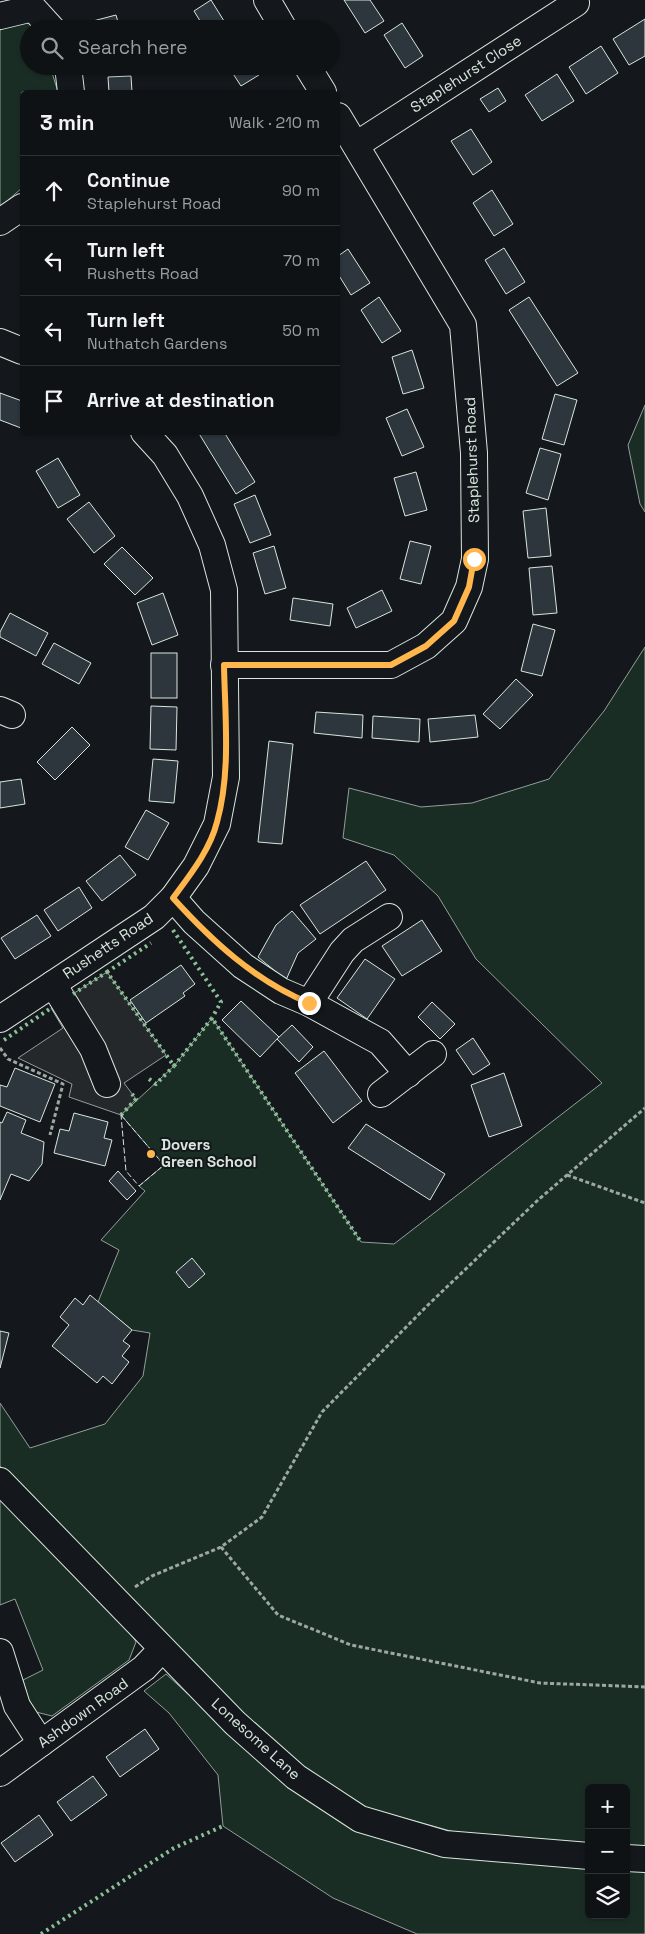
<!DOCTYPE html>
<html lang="en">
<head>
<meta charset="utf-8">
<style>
	:root { --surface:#0f1215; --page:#181b1e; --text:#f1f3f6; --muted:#9b9ea0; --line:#2f3234 }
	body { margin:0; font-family:"Space Grotesk",sans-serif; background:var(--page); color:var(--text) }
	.controls { position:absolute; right:15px; bottom:15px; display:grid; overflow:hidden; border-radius:8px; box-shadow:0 1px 4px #0004 }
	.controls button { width:45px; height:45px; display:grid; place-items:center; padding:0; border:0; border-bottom:1px solid var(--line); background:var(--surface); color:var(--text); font:25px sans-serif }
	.stop { position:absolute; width:15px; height:15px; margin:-11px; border:4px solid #ffb74d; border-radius:50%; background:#fff }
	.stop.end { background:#ffb74d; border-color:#fff; box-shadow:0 1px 5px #0008 }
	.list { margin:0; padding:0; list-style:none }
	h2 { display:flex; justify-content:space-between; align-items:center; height:65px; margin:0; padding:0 20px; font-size:21px }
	h2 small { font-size:16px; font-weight:400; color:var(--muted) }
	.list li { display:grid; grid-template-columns:32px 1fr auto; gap:15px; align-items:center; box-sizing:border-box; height:70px; padding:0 20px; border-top:1px solid var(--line) }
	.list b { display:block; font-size:19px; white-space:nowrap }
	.list p { margin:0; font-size:16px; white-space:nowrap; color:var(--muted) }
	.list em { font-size:16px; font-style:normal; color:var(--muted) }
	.icon { flex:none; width:28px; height:28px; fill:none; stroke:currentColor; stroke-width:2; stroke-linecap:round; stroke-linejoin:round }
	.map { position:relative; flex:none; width:645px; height:1934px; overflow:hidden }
	.search { position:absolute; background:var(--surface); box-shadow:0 1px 4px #0004; left:20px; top:20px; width:320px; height:55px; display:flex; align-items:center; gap:12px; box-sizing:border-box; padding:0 18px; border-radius:28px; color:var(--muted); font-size:19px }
	.panel { position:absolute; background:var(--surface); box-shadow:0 1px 4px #0004; left:20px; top:90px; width:320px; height:345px; border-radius:8px }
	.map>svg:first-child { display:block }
</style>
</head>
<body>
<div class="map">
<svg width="645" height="1934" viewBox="0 0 645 1934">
	<rect width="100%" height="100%" fill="#14181c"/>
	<g fill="#1a2d24" stroke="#939e99">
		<polygon points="18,18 32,22 40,29 29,29 29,66 50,66 58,92 22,92 22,188 0,207 0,30 9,26"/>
		<polygon points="645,405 645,512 640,504 628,445"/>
		<polygon points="645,647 645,1846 626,1846 626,1788 589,1788 589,1846 458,1833 364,1807 304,1769 214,1688 101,1570 51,1514 0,1466 0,1403 30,1448 105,1424 143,1376 150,1333 132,1330 98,1302 119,1250 101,1240 145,1191 139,1186 164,1165 121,1115 174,1066 212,1018 361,1242 394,1244 602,1083 476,959 438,896 394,855 343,838 349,788 421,807 472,803 549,779 604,711"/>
		<polygon points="0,1499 121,1616 136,1642 129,1660 52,1716 36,1712 28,1698 23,1680 43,1670 15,1599 0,1605"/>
		<polygon points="166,1674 278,1776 355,1828 448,1857 589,1867 589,1915 626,1915 626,1869 645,1870 645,1934 417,1934 333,1898 223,1826 218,1775 169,1713 144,1691"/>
	</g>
	<polygon fill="#24282b" stroke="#939e99" points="107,972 166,1055 124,1083 136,1099 121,1115 69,1097 72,1084 18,1058 63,1028 51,1008"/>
	<g fill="#2c363c" stroke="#d8e6dc">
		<polygon points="211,0 229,29 205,29 194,11"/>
		<polygon points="344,0 370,0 384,21 365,33"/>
		<polygon points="116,15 120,29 95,29 93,21"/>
		<polygon points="645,19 645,56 629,65 613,39"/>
		<polygon points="402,23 423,56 405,68 384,35"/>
		<polygon points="601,46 618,73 586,94 569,67"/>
		<polygon points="228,66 253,66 259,75 241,86"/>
		<polygon points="557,74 574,101 542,121 525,95"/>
		<polygon points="131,76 132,92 109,92 108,77"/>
		<polygon points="498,88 506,101 489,112 480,99"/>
		<polygon points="471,129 492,162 473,175 451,141"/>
		<polygon points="492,190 513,224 494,236 473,203"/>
		<polygon points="504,248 525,282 506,294 485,260"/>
		<polygon points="348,249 370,283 351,295 338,274 338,256"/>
		<polygon points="379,297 401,331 382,343 361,310"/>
		<polygon points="529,297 578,373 557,386 509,310"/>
		<polygon points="412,350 424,388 403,394 392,357"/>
		<polygon points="0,393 22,401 21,428 0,420"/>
		<polygon points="555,394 577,400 564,445 542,439"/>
		<polygon points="407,409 424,447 402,456 386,418"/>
		<polygon points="198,432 224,432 255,482 236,494"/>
		<polygon points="540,448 561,454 548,500 526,493"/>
		<polygon points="58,458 80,495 58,508 36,471"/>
		<polygon points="416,472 427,510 405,516 394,478"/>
		<polygon points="255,495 271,535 250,543 234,504"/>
		<polygon points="89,502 115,536 94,553 67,519"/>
		<polygon points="546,508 551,556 528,558 523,511"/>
		<polygon points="410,541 431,546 421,584 400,579"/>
		<polygon points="274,546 286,588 265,594 253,553"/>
		<polygon points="122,547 153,578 135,595 104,564"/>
		<polygon points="552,566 557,613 533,615 529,568"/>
		<polygon points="382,590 392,611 356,628 347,608"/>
		<polygon points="163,593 178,635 152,645 137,603"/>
		<polygon points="293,598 333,604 330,626 290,620"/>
		<polygon points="10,613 48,633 36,656 0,637 0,632"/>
		<polygon points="533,624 555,630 542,676 521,671"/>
		<polygon points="54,643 91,663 79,684 42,664"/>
		<rect x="151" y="653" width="26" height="45"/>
		<polygon points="516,679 533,695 500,729 483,714"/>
		<polygon points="151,706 177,707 176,750 150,749"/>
		<polygon points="316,712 363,715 362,738 314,733"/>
		<polygon points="475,715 478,737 430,742 428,719"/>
		<polygon points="373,716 420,719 419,742 372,738"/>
		<polygon points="72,727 90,745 55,780 37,762"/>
		<polygon points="269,741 293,744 282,844 258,842"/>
		<polygon points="153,759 178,761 174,803 149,801"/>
		<polygon points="21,779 25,804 0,808 0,782"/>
		<polygon points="146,810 169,823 148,860 125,847"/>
		<polygon points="120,855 136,875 102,901 86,881"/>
		<polygon points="366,861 386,890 320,934 300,905"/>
		<polygon points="79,887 92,908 58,931 44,910"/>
		<polygon points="292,911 316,939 298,953 286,980 258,957 276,925"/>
		<polygon points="37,915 51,936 15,959 1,938"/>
		<polygon points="422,920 442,951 402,976 382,946"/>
		<polygon points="365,959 395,979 367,1019 337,998"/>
		<polygon points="181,965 195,984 183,993 185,996 146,1023 130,1000"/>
		<polygon points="241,1001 279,1037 260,1057 222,1020"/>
		<polygon points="432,1002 455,1024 440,1039 418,1017"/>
		<polygon points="292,1025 313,1047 299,1062 277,1039"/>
		<polygon points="473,1038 490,1064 473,1075 456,1050"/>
		<polygon points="324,1051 362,1101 333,1123 295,1073"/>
		<polygon points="15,1068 55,1084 40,1122 0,1106 0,1085 7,1087"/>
		<polygon points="504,1073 522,1126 489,1137 471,1085"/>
		<polygon points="7,1112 26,1120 21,1133 44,1142 42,1164 29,1181 11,1174 0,1200 0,1122 2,1123"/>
		<polygon points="74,1113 108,1122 104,1138 112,1140 105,1166 54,1153 60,1129 69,1131"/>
		<polygon points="366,1124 445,1174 430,1200 348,1148"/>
		<polygon points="118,1171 136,1191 127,1200 109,1181"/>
		<polygon points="192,1258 205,1274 189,1288 176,1272"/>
		<polygon points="90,1295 132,1330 123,1341 130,1346 122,1356 129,1362 112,1384 103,1376 97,1383 52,1346 69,1325 60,1317 75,1298 83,1305"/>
		<polygon points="0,1331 9,1333 0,1368"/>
		<polygon points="145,1729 159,1749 120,1777 106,1757"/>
		<polygon points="93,1776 107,1795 71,1821 57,1802"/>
		<polygon points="39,1815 53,1835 15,1862 1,1843"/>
	</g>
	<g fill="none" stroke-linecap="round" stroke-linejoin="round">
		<defs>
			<g id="minor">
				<polyline points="267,0 284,29"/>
				<polyline points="0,16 33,8 52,29"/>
				<polyline points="68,66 71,92"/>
				<polyline points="307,66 323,92"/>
				<polyline points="356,145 576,3"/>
				<polyline points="0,222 22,207"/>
				<polyline points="0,342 22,351"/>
				<polyline points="224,665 391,665 426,646 454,621 469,587 475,559 474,453 463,325 338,116"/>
				<polyline points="0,710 12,715"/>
				<polyline points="173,898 194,922 243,966 281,991 309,1003 380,1042 408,1074"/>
				<polyline points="53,984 93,1049 107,1084"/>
				<polyline points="309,1003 342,952 353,940 389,917"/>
				<polyline points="0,1019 154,917 173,898 196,866 217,824 226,777 224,590 212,545 190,496 165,455 144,432"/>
				<polyline points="381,1094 433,1054"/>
				<polyline points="0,1481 235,1723 296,1777 360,1819 445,1844 589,1856"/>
				<polyline points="0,1652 17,1706 41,1743"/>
				<polyline points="0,1773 144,1668 162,1649"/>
				<polyline points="626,1858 645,1859"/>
			</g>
		</defs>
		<use href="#minor" stroke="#d8e6dc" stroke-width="28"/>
		<g stroke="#9da8a2" stroke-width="3" stroke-dasharray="4 2.5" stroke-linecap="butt">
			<polyline points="0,1048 8,1059 63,1084 50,1135"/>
			<polyline points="567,1175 645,1203"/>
			<polyline points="221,1547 278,1615 351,1645 540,1683 645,1687"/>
			<polyline points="135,1587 152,1576 221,1547 262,1517 322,1412 429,1304 538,1200 645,1108"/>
		</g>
		<use href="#minor" stroke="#14181c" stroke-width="26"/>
		<g stroke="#8ac095" stroke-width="4" stroke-dasharray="2.5 4" stroke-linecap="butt">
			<polyline points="173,930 221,1002 212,1018"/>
			<polyline points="107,972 151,943"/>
			<polyline points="73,994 107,972 174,1066 212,1018 361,1242"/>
			<polyline points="4,1040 51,1008"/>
			<polyline points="149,1079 156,1084 174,1066"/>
			<polyline points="121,1115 136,1099 132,1094"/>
			<polyline points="41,1934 174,1848 223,1826"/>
		</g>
		<polygon stroke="#d8e6dc" stroke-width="1" stroke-dasharray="6 2.5" stroke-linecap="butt" points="121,1115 164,1165 139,1186 126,1171"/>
	</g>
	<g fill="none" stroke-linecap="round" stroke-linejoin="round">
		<path stroke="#ffb74d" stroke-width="6" d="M309 1003C254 980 212 941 173 898 190 875 210 850 217 822 231 772 225 717 224 665H391L426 646 454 621 469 587 474 559"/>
	</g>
	<circle fill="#ffb74d" stroke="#14181c" stroke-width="2" cx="151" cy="1154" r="5"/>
	<g text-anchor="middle" stroke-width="4" stroke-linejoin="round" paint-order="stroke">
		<g font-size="15" fill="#d8e6dc" stroke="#14181c">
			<text transform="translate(466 74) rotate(-33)" y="5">Staplehurst Close</text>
			<text transform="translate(472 460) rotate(-92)" y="5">Staplehurst Road</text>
			<text transform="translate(108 946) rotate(-34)" y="5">Rushetts Road</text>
			<text transform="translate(83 1713) rotate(-36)" y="5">Ashdown Road</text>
			<text transform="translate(256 1739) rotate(42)" y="5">Lonesome Lane</text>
		</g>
		<g font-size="15" font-weight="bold" fill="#d8e6dc" stroke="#14181c" text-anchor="start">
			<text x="161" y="1150">Dovers<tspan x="161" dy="17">Green School</tspan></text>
		</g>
	</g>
</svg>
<div class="controls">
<button>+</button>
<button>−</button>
<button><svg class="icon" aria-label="layers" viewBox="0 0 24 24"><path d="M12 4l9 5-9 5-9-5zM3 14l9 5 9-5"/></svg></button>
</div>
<div class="stop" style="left:474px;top:559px"></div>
<div class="stop end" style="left:309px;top:1003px"></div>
<div class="search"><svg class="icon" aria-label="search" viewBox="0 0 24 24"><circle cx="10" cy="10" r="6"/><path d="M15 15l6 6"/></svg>Search here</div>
<section class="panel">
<h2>3 min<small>Walk · 210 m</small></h2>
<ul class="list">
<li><svg class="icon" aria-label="ahead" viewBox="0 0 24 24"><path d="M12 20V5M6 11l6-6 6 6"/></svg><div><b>Continue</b><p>Staplehurst Road</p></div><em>90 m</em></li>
<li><svg class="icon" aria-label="left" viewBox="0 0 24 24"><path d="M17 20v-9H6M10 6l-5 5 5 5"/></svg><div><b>Turn left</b><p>Rushetts Road</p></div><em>70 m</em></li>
<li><svg class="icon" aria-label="left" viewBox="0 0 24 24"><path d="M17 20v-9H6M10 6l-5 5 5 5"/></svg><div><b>Turn left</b><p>Nuthatch Gardens</p></div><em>50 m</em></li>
<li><svg class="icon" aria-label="arrive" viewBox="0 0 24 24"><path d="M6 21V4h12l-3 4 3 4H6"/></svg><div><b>Arrive at destination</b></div></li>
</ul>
</section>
</div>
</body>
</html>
